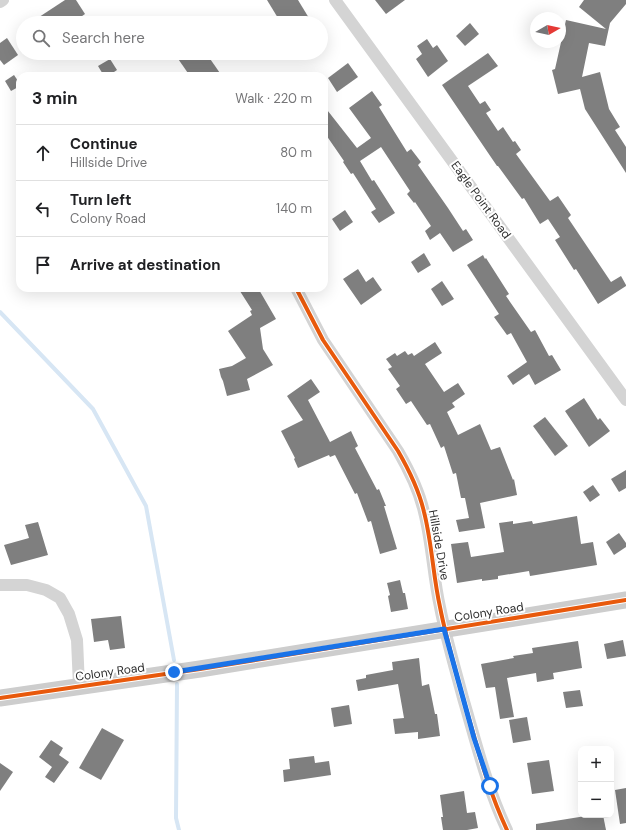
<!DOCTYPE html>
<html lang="en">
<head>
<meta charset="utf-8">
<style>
	:root { --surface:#fff; --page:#f6f6f6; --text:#202124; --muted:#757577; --line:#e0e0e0 }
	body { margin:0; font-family:"DM Sans",sans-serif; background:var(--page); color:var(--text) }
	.controls { position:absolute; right:12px; bottom:12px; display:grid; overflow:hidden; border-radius:8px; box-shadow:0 4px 16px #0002 }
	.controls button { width:36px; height:36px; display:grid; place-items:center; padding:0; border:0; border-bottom:1px solid var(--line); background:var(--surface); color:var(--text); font:20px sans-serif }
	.compass { position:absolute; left:530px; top:12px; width:36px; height:36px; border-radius:50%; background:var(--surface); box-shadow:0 4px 16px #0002; rotate:81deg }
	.stop { position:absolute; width:12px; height:12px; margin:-9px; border:3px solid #1a73e8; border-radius:50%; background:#fff }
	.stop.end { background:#1a73e8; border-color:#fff; box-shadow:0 1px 4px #0008 }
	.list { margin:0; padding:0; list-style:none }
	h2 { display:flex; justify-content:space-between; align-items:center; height:52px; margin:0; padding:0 16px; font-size:17px }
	h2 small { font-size:13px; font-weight:400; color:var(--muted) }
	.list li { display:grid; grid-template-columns:26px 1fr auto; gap:12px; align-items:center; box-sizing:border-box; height:56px; padding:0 16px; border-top:1px solid var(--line) }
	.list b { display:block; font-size:15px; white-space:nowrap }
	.list p { margin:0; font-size:13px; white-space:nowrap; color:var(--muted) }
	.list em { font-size:13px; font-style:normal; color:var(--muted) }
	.icon { flex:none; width:22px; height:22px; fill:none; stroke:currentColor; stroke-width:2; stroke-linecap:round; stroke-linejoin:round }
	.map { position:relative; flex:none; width:626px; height:830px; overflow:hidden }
	.search { position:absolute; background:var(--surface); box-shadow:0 4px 16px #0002; left:16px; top:16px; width:312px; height:44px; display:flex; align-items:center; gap:10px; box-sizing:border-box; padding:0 14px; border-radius:22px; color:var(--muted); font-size:15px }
	.panel { position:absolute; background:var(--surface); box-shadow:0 4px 16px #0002; left:16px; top:72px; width:312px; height:220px; border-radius:12px }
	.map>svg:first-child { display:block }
</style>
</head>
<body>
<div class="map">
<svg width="626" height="830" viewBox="0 0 626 830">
	<rect width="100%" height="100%" fill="#fff"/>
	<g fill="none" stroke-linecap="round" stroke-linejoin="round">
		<g stroke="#d7e6f4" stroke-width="4">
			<polyline points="0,312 93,409 146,506 174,660"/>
			<polyline points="177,684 176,818 179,830"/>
		</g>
	</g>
	<g fill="#7f7f7f">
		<polygon points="65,0 76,0 85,14 72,23 30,23"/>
		<polygon points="267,0 298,0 312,23 281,23"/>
		<polygon points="375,0 405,0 386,14"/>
		<polygon points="584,0 626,0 626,4 610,23 605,46 589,43 582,77 600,72 609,109 620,127 615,130 626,147 626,173 585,109 580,89 558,94 552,70 555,69 566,20 606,29 579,7"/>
		<polygon points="470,23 479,34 465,46 456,36"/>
		<polygon points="7,38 18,55 4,65 0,60 0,43"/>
		<polygon points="427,39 433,48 437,45 448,61 428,77 416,59 422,54 417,46"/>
		<polygon points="174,53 206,53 222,76 190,76"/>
		<polygon points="488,53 498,66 468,86 480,104 485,101 491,110 486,113 498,131 503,127 513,142 515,141 521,150 516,154 550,201 558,196 571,215 568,218 611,282 621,276 626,285 626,286 598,304 576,269 574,270 555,240 560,237 548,219 540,224 524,198 522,199 498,166 497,166 442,85"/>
		<polygon points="110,59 117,70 108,76 104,76 98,66"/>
		<polygon points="348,63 358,77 337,92 328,78"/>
		<polygon points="14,75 20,84 20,86 11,91 5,81"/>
		<polygon points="372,91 382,105 379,107 407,152 411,149 421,162 418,165 448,208 463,231 466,229 473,240 453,252 440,233 430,240 425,231 431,226 415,202 414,203 407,194 410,191 381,147 360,161 372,181 374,180 395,213 379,223 371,212 376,209 353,173 351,174 343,162 344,161 324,132 324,106 357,148 371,138 349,108"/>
		<polygon points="345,210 353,222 340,231 332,219"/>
		<polygon points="424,253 431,265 418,273 411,262"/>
		<polygon points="483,255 485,259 486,258 509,294 506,296 531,332 535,330 549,356 552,355 561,370 535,385 529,374 513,385 507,376 527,362 511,333 507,335 494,317 499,314 467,265"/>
		<polygon points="358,269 366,282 373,277 382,290 361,305 343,279"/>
		<polygon points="442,281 454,299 442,306 431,289"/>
		<polygon points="238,288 258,288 276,319 260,328 263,349 273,365 247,379 250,390 227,396 223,381 221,377 219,369 232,366 246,358 228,331 252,315 250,311 252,310"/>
		<polygon points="435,342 442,353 425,364 444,392 458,383 465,394 452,403 455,407 447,412 458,435 480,424 491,450 500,447 513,480 514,479 517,495 480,503 485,528 459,532 456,520 469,518 465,498 461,498 456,473 453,474 444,446 441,448 430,424 427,425 411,401 406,404 396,389 400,386 388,369 392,367 386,359 395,353 397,356 405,351 408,355 412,353 414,356"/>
		<polygon points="311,379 320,392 308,400 330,442 351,431 358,446 355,448 377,490 379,489 386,506 384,506 397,549 380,554 371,521 368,522 357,493 355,494 335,455 330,457 329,455 298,468 294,459 295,458 281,431 303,420 287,396"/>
		<polygon points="584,398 598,420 600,418 610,431 589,447 565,411"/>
		<polygon points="545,417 568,446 555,456 533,426"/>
		<polygon points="626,470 626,488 619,492 611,479"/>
		<polygon points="593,485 600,495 590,502 583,492"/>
		<polygon points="577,516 581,544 593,542 597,565 530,576 529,571 498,576 498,579 482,581 482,579 457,583 451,544 468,542 471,557 504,552 499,523 513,521 513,524 532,521 533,524"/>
		<polygon points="38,522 48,555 11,565 4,545 29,538 25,525"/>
		<polygon points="619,533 626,543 626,547 614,555 606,542"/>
		<polygon points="400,580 403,593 405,593 408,609 391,612 388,596 390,595 387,583"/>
		<polygon points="121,616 125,648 110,650 108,640 94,642 91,619"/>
		<polygon points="623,640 626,656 607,659 604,644"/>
		<polygon points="578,641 582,668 553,673 554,679 537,682 536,673 507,678 514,717 500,719 495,687 486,688 481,664 514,658 513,656 533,653 532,648"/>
		<polygon points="419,658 422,686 429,684 435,714 437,714 440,736 418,739 418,732 395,734 393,719 404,718 398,684 358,691 356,680 366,678 366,675 393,670 392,662"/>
		<polygon points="580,690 583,706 566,708 563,692"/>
		<polygon points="349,705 352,724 334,727 331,708"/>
		<polygon points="527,717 531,740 513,743 509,720"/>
		<polygon points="102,728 124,740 101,780 79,768"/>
		<polygon points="51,740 63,748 59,755 69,762 54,783 45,777 52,767 39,757"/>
		<polygon points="314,756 315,763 329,761 331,775 284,782 283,770 290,769 289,759"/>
		<polygon points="549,760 554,791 532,794 527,763"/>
		<polygon points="0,763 13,772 0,791"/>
		<polygon points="626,788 626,823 620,824 615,790"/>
		<polygon points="464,791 467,813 475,812 478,828 467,830 443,830 441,817 443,817 440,795"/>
		<polygon points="592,815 603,815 606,830 536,830 536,824"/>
	</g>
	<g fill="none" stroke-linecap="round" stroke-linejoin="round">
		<g stroke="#d4d4d4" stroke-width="12">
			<polyline points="335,0 626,400"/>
			<polyline points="0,2 3,0"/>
			<path d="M296 288 323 340 398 451C409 470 419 490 424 512 432 543 433 576 440 607 446 638 455 668 463 698 476 742 487 788 507 830"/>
			<polyline points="0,585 27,585 46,590 60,598 69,614 77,640 79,686"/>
		</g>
		<polyline stroke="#cdcdcd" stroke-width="17" points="0,698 200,669 626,600"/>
		<defs>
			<g id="cycleway">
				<path d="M296 288 323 340 398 451C409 470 419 490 424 512 432 543 433 576 440 607 446 638 455 668 463 698 476 742 487 788 507 830"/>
				<polyline points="0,698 200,669 626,600"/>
			</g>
		</defs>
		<use href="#cycleway" stroke="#fff" stroke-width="6"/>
		<use href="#cycleway" stroke="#e8590c" stroke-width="4"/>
	</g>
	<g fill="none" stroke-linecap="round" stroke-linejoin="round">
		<polyline stroke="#1a73e8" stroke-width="5" points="174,672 444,629 474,738 490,786"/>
	</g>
	<g text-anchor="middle" stroke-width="4" stroke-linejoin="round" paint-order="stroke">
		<g font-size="12" fill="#2f2f2f" stroke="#fff">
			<text transform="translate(481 200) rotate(54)" y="4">Eagle Point Road</text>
			<text transform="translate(439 545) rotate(80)" y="4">Hillside Drive</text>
			<text transform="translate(489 612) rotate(-9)" y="4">Colony Road</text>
			<text transform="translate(110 672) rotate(-8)" y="4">Colony Road</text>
		</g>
	</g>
</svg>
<div class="controls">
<button>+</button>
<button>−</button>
</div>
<svg class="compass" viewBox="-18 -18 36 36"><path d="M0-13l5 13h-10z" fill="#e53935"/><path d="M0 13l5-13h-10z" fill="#757577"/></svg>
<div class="stop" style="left:490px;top:786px"></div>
<div class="stop end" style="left:174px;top:672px"></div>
<div class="search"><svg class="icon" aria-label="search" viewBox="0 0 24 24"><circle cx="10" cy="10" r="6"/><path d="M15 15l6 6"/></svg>Search here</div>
<section class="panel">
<h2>3 min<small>Walk · 220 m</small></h2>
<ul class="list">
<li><svg class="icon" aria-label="ahead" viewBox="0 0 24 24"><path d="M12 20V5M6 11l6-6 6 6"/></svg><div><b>Continue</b><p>Hillside Drive</p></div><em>80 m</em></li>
<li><svg class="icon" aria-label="left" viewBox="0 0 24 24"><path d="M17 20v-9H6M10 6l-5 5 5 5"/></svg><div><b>Turn left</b><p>Colony Road</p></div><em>140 m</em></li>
<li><svg class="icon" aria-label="arrive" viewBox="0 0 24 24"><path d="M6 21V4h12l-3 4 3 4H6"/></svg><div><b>Arrive at destination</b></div></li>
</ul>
</section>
</div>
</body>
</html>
